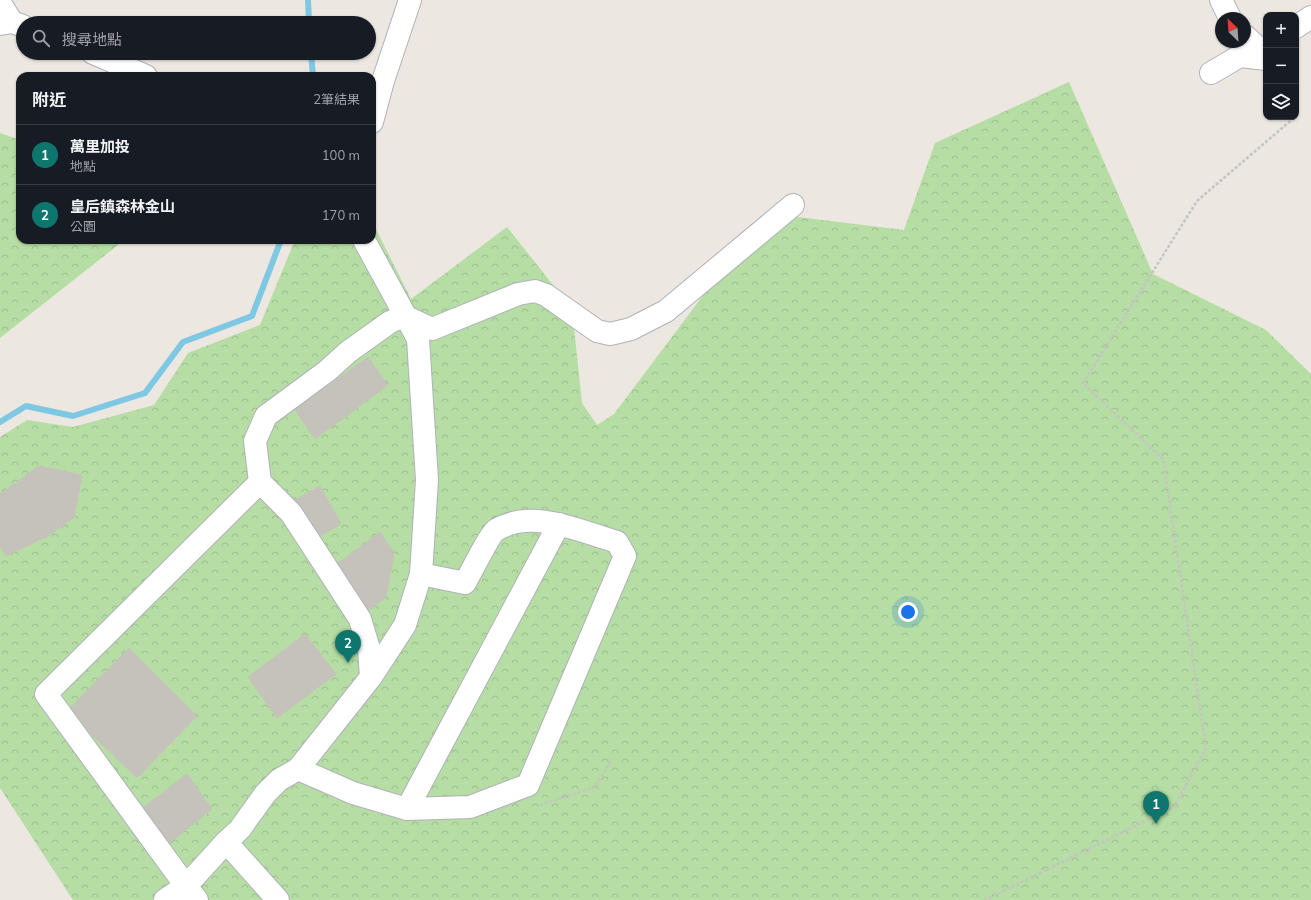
<!DOCTYPE html>
<html lang="zh-TW">
<head>
<meta charset="utf-8">
<style>
	:root { --surface:#171b24; --page:#242831; --text:#f1f3f6; --muted:#9ea1a6; --line:#363941; --accent:#0f766e }
	body { margin:0; font-family:Mulish,"Noto Sans TC",sans-serif; background:var(--page); color:var(--text) }
	.controls { position:absolute; right:12px; top:12px; display:grid; overflow:hidden; border-radius:8px; box-shadow:0 1px 3px #0004 }
	.controls button { width:36px; height:36px; display:grid; place-items:center; padding:0; border:0; border-bottom:1px solid var(--line); background:var(--surface); color:var(--text); font:20px sans-serif }
	.compass { position:absolute; left:1215px; top:12px; width:36px; height:36px; border-radius:50%; background:var(--surface); box-shadow:0 1px 3px #0004; rotate:335deg }
	.you { position:absolute; left:908px; top:612px; width:14px; height:14px; margin:-10px; border:3px solid #fff; border-radius:50%; background:#1a73e8; box-shadow:0 0 0 6px #1a73e833 }
	.badge { display:grid; place-items:center; width:26px; height:26px; border-radius:50%; background:var(--accent); color:#fff; font-size:13px; font-weight:700 }
	.pin { position:absolute; translate:-50% -33px; filter:drop-shadow(0 1px 2px #0008) }
	.pin::after { content:''; position:absolute; top:21px; width:14px; height:12px; background:inherit; clip-path:polygon(0 0,100% 0,50% 100%) }
	.list { margin:0; padding:0; list-style:none }
	h2 { display:flex; justify-content:space-between; align-items:center; height:52px; margin:0; padding:0 16px; font-size:17px }
	h2 small { font-size:13px; font-weight:400; color:var(--muted) }
	.list li { display:grid; grid-template-columns:26px 1fr auto; gap:12px; align-items:center; box-sizing:border-box; height:60px; padding:0 16px; border-top:1px solid var(--line) }
	.list b { display:block; font-size:15px; white-space:nowrap }
	.list p { margin:0; font-size:13px; white-space:nowrap; color:var(--muted) }
	.list em { font-size:13px; font-style:normal; color:var(--muted) }
	.icon { flex:none; width:22px; height:22px; fill:none; stroke:currentColor; stroke-width:2; stroke-linecap:round; stroke-linejoin:round }
	.map { position:relative; flex:none; width:1311px; height:900px; overflow:hidden }
	.search { position:absolute; background:var(--surface); box-shadow:0 1px 3px #0004; left:16px; top:16px; width:360px; height:44px; display:flex; align-items:center; gap:10px; box-sizing:border-box; padding:0 14px; border-radius:22px; color:var(--muted); font-size:15px }
	.panel { position:absolute; background:var(--surface); box-shadow:0 1px 3px #0004; left:16px; top:72px; width:360px; height:172px; border-radius:12px }
	.map>svg:first-child { display:block }
</style>
</head>
<body>
<div class="map">
<svg width="1311" height="900" viewBox="0 0 1311 900">
	<defs>
		<pattern id="forest-crowns" width="20" height="18" patternUnits="userSpaceOnUse"><rect width="20" height="18" fill="#b6dda3"/><path d="M2 6a3 3 0 1 1 6 0M12 15a3 3 0 1 1 6 0" fill="none" stroke="#9dbe8c"/></pattern>
	</defs>
	<rect width="100%" height="100%" fill="#ece7e0"/>
	<g fill="url(#forest-crowns)">
		<polygon points="1069,82 1153,274 1266,330 1311,374 1311,900 73,900 0,788 0,437 27,420 73,427 154,405 188,353 260,325 295,240 372,240 372,221 411,299 507,227 572,309 582,403 597,425 614,414 765,213 904,230 935,143"/>
		<polygon points="0,133 20,140 20,240 122,240 118,245 0,338"/>
	</g>
	<g fill="none" stroke-linecap="round" stroke-linejoin="round">
		<g stroke="#7ec8e3" stroke-width="6">
			<polyline points="308,0 309,23"/>
			<polyline points="311,53 313,76"/>
			<polyline points="0,422 26,406 73,416 145,393 183,342 252,316 281,240"/>
		</g>
	</g>
	<g fill="#c5c1bb" stroke="#c8c3ba">
		<polygon points="368,357 388,385 315,439 295,410"/>
		<polygon points="39,466 82,475 74,517 50,535 6,556 0,546 0,494"/>
		<polygon points="320,486 341,524 317,538 295,500"/>
		<polygon points="380,532 394,553 386,597 360,617 330,569"/>
		<polygon points="305,634 336,674 277,718 248,677"/>
		<polygon points="129,648 197,716 137,778 67,711"/>
		<polygon points="187,774 212,809 162,849 136,813"/>
	</g>
	<g fill="none" stroke-linecap="round" stroke-linejoin="round">
		<defs>
			<g id="minor">
				<polyline points="1221,0 1230,18"/>
				<polyline points="0,3 12,22"/>
				<polyline points="0,24 12,22 23,26"/>
				<polyline points="1296,27 1311,17"/>
				<polyline points="1245,36 1266,55"/>
				<polyline points="93,53 146,76"/>
				<polyline points="1211,73 1240,56 1266,59"/>
				<polyline points="372,122 383,81 410,0"/>
				<polyline points="371,677 369,649 360,619 291,513 260,482 255,441 266,416 327,371 348,352 390,322 404,316 432,329 518,294 535,291 546,295 597,331 610,334 631,329 666,311 793,205"/>
				<path d="M298 769 353 793 407 809 470 807 528 785 625 556 617 542C580 531 532 508 496 530 490 534 470 574 465 583L421 574"/>
				<polyline points="407,809 559,524"/>
				<polyline points="226,842 278,900"/>
				<polyline points="165,900 186,886 46,694 260,482"/>
				<polyline points="197,900 186,886 226,842 240,829 265,794 279,780 298,769 371,677 405,625 421,574 427,480 418,339 364,240"/>
			</g>
		</defs>
		<use href="#minor" stroke="#b0b2bb" stroke-width="24"/>
		<g stroke="#c4c4c4" stroke-width="2.5" stroke-dasharray="3 2" stroke-linecap="butt">
			<polyline points="1296,113 1296,116"/>
			<polyline points="540,805 595,787 612,759"/>
			<polyline points="985,900 1174,807 1206,748 1163,459 1083,383 1197,201 1295,117"/>
		</g>
		<use href="#minor" stroke="#fff" stroke-width="22"/>
	</g>
</svg>
<div class="controls">
<button>+</button>
<button>−</button>
<button><svg class="icon" aria-label="layers" viewBox="0 0 24 24"><path d="M12 4l9 5-9 5-9-5zM3 14l9 5 9-5"/></svg></button>
</div>
<svg class="compass" viewBox="-18 -18 36 36"><path d="M0-13l5 13h-10z" fill="#e53935"/><path d="M0 13l5-13h-10z" fill="#9ea1a6"/></svg>
<div class="you"></div>
<div class="pin badge" style="left:1156px;top:824px">1</div>
<div class="pin badge" style="left:348px;top:663px">2</div>
<div class="search"><svg class="icon" aria-label="search" viewBox="0 0 24 24"><circle cx="10" cy="10" r="6"/><path d="M15 15l6 6"/></svg>搜尋地點</div>
<section class="panel">
<h2>附近<small>2筆結果</small></h2>
<ul class="list">
<li><span class="badge">1</span><div><b>萬里加投</b><p>地點</p></div><em>100 m</em></li>
<li><span class="badge">2</span><div><b>皇后鎮森林金山</b><p>公園</p></div><em>170 m</em></li>
</ul>
</section>
</div>
</body>
</html>
